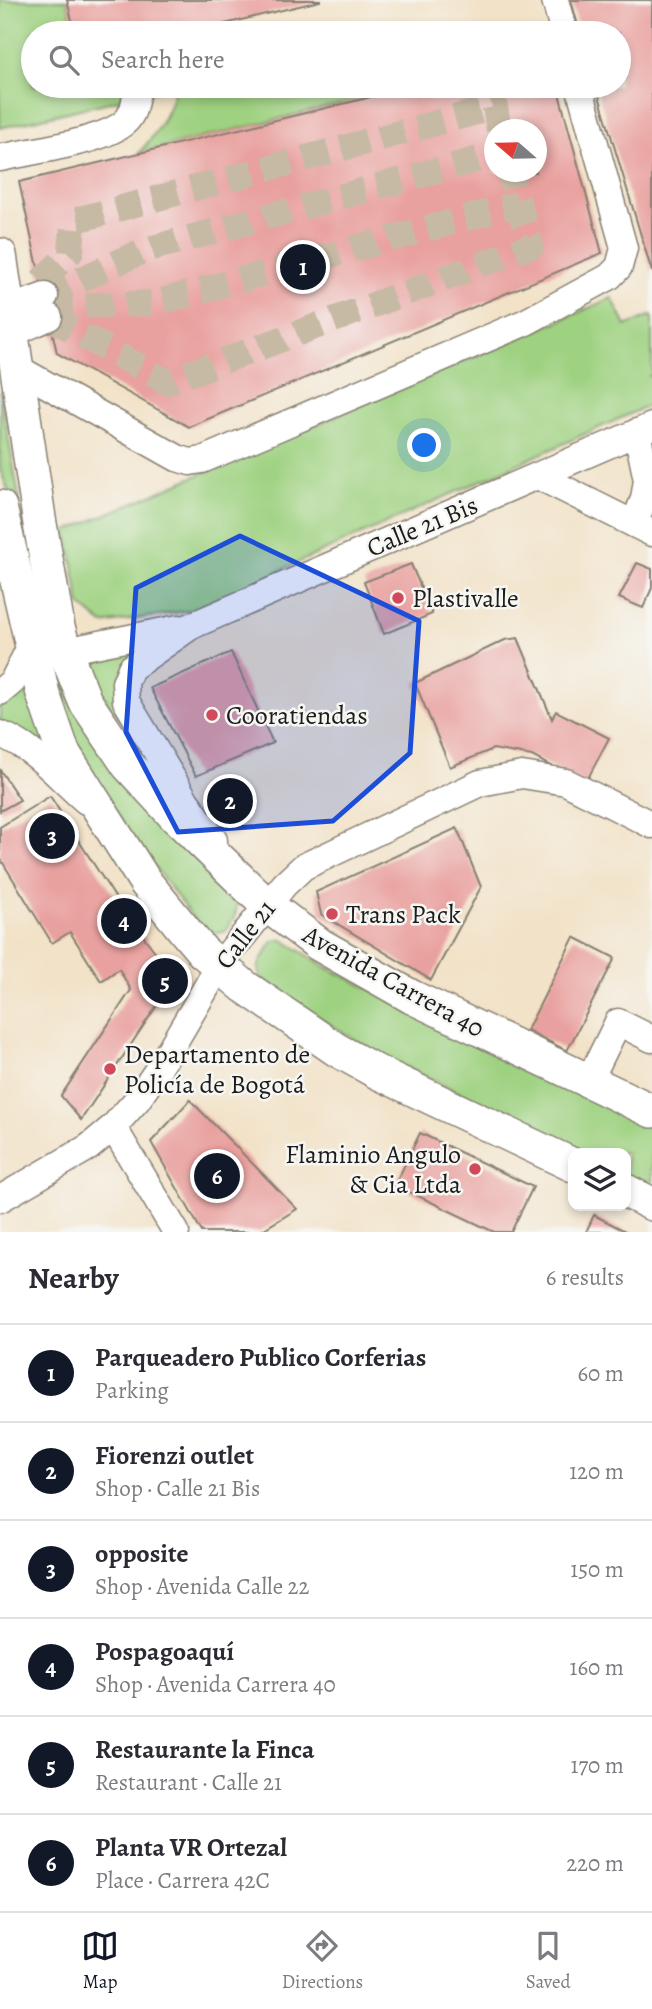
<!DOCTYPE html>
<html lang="en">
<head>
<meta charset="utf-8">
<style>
	:root { --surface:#fff; --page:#f2f2f3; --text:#2b2b33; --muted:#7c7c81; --line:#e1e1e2; --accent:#111827 }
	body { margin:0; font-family:Alegreya,serif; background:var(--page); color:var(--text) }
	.controls { position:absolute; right:21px; bottom:21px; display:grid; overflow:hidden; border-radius:14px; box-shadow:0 4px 10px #0003 }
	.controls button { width:63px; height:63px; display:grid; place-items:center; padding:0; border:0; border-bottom:2px solid var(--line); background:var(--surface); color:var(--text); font:35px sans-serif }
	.compass { position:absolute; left:484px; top:119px; width:63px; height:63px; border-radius:50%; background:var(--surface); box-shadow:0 4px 10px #0003; rotate:290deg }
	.you { position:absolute; left:425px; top:446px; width:24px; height:24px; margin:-18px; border:5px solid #fff; border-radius:50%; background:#1a73e8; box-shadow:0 0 0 10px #1a73e833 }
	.badge { display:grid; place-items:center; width:46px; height:46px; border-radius:50%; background:var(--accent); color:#fff; font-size:23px; font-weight:700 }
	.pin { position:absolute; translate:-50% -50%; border:4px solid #fff; box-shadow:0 2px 7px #0006 }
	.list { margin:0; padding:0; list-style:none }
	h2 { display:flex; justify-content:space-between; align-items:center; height:91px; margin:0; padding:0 28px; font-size:30px }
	h2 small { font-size:23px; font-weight:400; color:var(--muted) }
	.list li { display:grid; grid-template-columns:46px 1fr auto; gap:21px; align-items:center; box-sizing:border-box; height:98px; padding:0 28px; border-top:2px solid var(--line) }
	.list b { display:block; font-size:26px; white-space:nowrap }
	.list p { margin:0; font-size:23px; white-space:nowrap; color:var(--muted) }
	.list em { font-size:23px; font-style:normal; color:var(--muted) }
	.icon { flex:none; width:38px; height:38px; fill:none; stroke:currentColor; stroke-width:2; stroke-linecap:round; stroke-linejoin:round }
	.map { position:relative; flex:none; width:652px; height:1232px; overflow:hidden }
	.search { position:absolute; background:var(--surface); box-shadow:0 4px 10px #0003; left:21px; right:21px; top:21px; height:77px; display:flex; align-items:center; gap:18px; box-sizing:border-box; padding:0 24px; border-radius:38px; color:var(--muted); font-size:26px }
	.sheet { height:679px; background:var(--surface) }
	nav { display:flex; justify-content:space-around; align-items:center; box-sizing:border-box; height:98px; border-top:2px solid var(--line); background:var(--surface); font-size:19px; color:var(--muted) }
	nav a { display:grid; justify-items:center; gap:4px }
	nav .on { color:var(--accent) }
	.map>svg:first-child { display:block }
</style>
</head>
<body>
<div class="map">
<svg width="652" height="1232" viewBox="0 0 652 1232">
	<rect width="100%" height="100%" fill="#f6f6f2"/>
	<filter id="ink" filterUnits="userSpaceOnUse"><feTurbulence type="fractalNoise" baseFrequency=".0143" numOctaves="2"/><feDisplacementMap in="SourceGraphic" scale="14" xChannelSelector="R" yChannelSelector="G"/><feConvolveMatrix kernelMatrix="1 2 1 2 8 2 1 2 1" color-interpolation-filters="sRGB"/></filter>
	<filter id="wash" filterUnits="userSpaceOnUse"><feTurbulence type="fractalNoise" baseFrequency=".00686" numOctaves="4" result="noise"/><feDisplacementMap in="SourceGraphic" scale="28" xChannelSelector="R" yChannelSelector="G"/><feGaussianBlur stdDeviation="1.57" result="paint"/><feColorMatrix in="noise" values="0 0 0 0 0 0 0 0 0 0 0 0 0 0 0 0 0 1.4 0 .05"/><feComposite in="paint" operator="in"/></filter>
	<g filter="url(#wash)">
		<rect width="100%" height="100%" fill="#f2e2c7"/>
		<g fill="#9ed180" stroke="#5d764e" stroke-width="2">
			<polygon points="0,0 67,0 75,33 33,33 33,86 159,86 160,90 0,128"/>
			<path d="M332 86 361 99 139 153C157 133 170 113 175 87Z"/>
			<polygon points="612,298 626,326 652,315 652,374 649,376 652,378 652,404 192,610 103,624 80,605 67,531"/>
			<polygon points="0,391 19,497 12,499 0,470"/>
			<path d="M48 639 144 805 236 899C239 912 233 922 225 931L211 934 203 931 129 833 80 756 65 715Z"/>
			<polygon points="160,642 123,672 154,761 109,705 88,665 90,661"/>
			<polygon points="27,676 49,750 0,725 0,704"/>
			<path d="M277 940H283L328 968 652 1127V1187L626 1174V1153H586L382 1056 323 1020 261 978C253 965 267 953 273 941Z"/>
		</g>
		<g id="blocks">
			<g fill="#e9a19f" fill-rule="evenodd">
				<polygon points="67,0 320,0 320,1 187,33 75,33"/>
				<polygon points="571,0 652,0 652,272 596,86 619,86 619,33 580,33"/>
				<path d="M417 86H557L602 253 189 427 57 353 19 182ZM494 130H536V172H494Z"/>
				<polygon points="637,563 652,569 652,588 643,608 619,598"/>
				<polygon points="411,564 432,614 384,634 364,582"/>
				<polygon points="518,638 552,719 556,711 609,738 585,784 532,756 493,749 450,767 415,683 505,640"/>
				<polygon points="231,652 273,743 196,776 150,688"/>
				<polygon points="0,770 20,800 0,811"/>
				<polygon points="50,796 122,908 175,978 81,1120 61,1096 131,990 119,969 101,981 70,932 52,943 0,858 0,827"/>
				<polygon points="457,828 481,887 431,980 321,914 316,892"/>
				<polygon points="574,937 615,958 567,1051 527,1030"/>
				<polygon points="190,1100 297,1209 259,1232 202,1232 151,1142"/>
				<polygon points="420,1133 533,1187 511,1232 494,1232 395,1185"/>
				<polygon points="594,1215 627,1232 586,1232"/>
			</g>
		</g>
	</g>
	<g filter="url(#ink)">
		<use href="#blocks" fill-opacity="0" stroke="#877f72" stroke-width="2"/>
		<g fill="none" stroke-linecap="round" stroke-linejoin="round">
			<g stroke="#c7baa5" stroke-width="26" stroke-dasharray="26 13" stroke-linecap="butt">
				<polyline points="41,281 71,252 73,221 495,107 499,130"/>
				<polyline points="45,296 145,250 494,155"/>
				<polyline points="47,307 155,303 518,204"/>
				<polyline points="49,317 167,382 531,246 509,172"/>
			</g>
			<defs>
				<g id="minor">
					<polyline points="555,0 564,33"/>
					<path d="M0 158C31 151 105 142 126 121 133 114 134 106 136 96"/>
					<polyline points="9,309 45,296"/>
					<polyline points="13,333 49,317"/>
					<polyline points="17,368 177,458 190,462 202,460 526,322 609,277 619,267 624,248 579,86"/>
					<polyline points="538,476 652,533"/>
					<polyline points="634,524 644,499 647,480 637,432"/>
					<polyline points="65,651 179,628"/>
					<polyline points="0,692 13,681 31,645"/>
					<path d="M0 734C34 747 59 778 86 801"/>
					<polyline points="214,840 186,801 126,701 125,683 131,668 191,626 652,426"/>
					<polyline points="589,1081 618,1022 652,1039"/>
					<polyline points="113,1127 176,1232"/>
					<polyline points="0,1199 89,1147 113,1127 138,1099 159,1068 219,966 284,885 303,867 480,783 522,775 566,782 652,825"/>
				</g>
				<g id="major">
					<polyline points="0,255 39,518 58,627 65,651 85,701 128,765 175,816 249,888 268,906 320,945 412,997 652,1111"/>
					<polyline points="0,507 43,694 63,752 146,883 186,932 203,952 245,987 337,1050 377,1072 573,1165"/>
					<polyline points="626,1191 652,1204"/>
				</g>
			</defs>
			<use href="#minor" stroke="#877f72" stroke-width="29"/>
			<use href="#major" stroke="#877f72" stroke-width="36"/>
			<use href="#minor" stroke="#fff" stroke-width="26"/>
			<use href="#major" stroke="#fff" stroke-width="33"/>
		</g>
	</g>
	<path fill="#1d4ed8" fill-opacity="0.2" stroke="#1d4ed8" stroke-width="5" stroke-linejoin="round" d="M240 536 419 621 410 753 333 821 178 832 126 732 136 588Z"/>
	<g fill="#d1495b" stroke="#f6f6f2" stroke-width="2.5">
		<circle cx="398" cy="598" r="7"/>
		<circle cx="212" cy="715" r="7"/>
		<circle cx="332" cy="914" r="7"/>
		<circle cx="110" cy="1069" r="7"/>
		<circle cx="475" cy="1169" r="7"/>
	</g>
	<g text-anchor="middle" stroke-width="5" stroke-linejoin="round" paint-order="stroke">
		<g font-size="26" fill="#1c1c1c" stroke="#f6f6f2">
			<text transform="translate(422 526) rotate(-23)" y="9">Calle 21 Bis</text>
			<text transform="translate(245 934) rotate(-52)" y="9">Calle 21</text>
			<text transform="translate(394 981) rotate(29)" y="9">Avenida Carrera 40</text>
		</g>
		<g font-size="26" fill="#1c1c1c" stroke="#f6f6f2" text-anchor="start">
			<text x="412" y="607">Plastivalle</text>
			<text x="226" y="724">Cooratiendas</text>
			<text x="346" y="923">Trans Pack</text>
			<text x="124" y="1063">Departamento de<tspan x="124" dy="30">Policía de Bogotá</tspan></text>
			<text x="461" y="1163" text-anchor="end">Flaminio Angulo<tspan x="461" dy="30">&amp; Cia Ltda</tspan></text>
		</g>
	</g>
</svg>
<div class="controls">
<button><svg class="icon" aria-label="layers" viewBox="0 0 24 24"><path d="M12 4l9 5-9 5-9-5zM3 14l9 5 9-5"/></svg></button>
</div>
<svg class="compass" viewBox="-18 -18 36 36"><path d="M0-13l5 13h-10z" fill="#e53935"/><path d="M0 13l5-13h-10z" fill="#7c7c81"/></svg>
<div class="you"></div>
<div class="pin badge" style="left:303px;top:267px">1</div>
<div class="pin badge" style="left:230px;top:801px">2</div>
<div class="pin badge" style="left:52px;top:836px">3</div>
<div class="pin badge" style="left:124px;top:921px">4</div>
<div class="pin badge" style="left:165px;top:981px">5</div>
<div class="pin badge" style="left:217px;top:1176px">6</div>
<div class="search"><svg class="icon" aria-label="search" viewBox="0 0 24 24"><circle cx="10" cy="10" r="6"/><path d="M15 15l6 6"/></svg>Search here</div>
</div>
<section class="sheet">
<h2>Nearby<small>6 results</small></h2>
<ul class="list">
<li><span class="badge">1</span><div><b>Parqueadero Publico Corferias</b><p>Parking</p></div><em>60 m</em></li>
<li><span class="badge">2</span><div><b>Fiorenzi outlet</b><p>Shop · Calle 21 Bis</p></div><em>120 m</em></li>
<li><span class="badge">3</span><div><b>opposite</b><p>Shop · Avenida Calle 22</p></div><em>150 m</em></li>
<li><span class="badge">4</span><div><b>Pospagoaquí</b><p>Shop · Avenida Carrera 40</p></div><em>160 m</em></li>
<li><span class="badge">5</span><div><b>Restaurante la Finca</b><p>Restaurant · Calle 21</p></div><em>170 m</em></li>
<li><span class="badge">6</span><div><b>Planta VR Ortezal</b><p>Place · Carrera 42C</p></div><em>220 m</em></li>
</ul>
</section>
<nav>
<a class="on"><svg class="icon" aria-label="map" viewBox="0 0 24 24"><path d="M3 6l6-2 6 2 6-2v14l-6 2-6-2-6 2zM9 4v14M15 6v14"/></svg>Map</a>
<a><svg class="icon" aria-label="directions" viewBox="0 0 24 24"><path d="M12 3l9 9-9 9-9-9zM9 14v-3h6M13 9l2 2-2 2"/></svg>Directions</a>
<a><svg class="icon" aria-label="saved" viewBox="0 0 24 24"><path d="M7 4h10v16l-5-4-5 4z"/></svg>Saved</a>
</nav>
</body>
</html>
